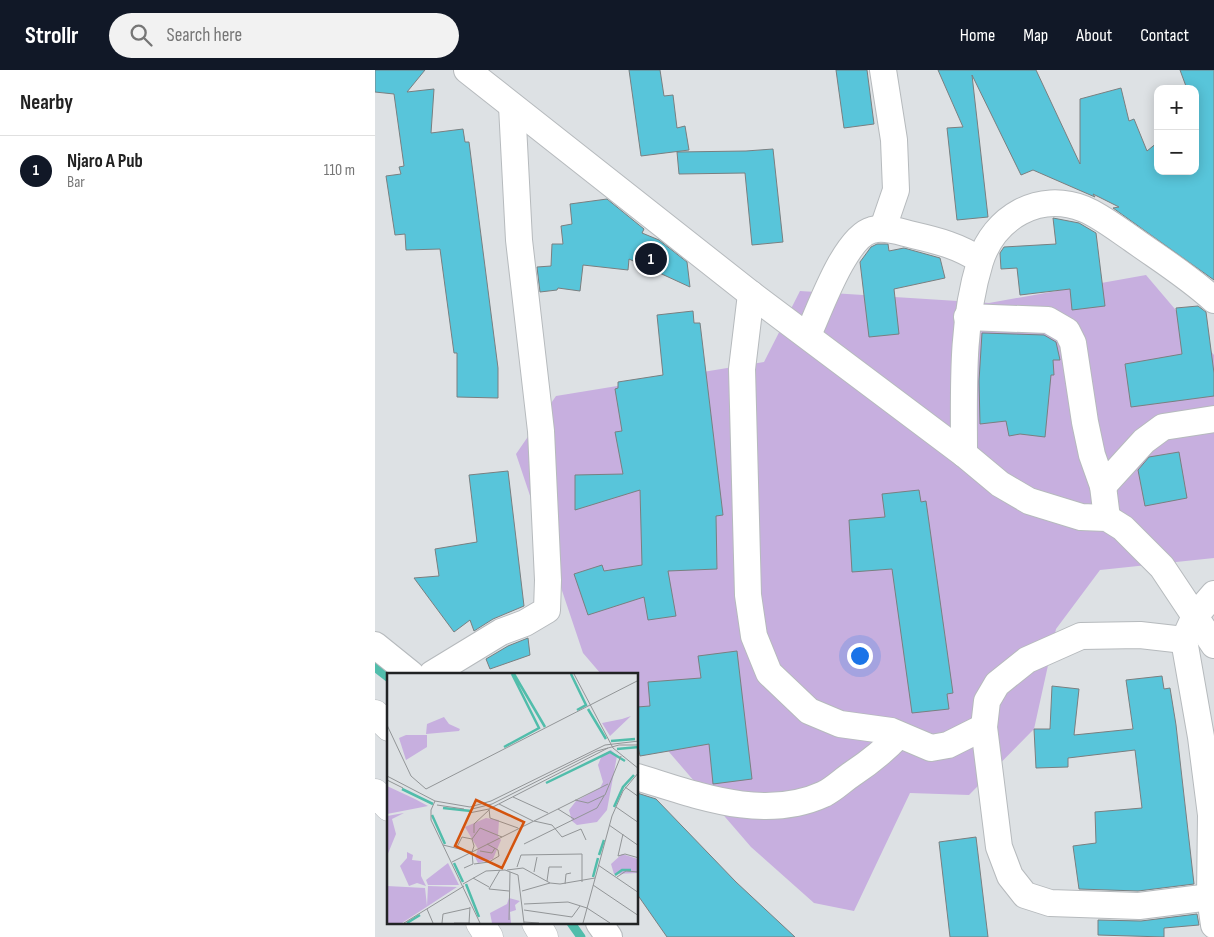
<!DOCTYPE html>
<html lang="en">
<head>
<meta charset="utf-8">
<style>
	:root { --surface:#fff; --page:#f2f2f2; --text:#222; --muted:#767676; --line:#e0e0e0; --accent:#111827 }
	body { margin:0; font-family:"Sofia Sans Condensed",sans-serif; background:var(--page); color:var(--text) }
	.controls { position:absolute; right:15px; top:15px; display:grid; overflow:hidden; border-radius:10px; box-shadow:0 2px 12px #0003 }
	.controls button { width:45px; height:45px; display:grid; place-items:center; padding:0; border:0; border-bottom:1px solid var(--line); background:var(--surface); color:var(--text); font:25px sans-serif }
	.you { position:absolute; left:484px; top:585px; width:18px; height:18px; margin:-12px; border:4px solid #fff; border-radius:50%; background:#1a73e8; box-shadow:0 0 0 8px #1a73e833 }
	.badge { display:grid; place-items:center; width:32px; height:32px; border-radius:50%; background:var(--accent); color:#fff; font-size:16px; font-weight:700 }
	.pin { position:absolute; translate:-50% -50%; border:2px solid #fff; box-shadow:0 1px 5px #0006 }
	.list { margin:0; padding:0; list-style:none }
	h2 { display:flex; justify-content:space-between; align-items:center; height:65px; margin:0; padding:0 20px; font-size:21px }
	h2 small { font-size:16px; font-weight:400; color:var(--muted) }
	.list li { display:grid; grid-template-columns:32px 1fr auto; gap:15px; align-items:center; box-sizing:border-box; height:70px; padding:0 20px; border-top:1px solid var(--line) }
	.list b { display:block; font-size:19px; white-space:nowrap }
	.list p { margin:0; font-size:16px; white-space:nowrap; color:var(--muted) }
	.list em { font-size:16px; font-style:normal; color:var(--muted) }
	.icon { flex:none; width:28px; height:28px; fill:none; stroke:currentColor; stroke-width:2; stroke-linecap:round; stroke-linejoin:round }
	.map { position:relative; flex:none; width:839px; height:867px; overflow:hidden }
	header { display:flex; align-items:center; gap:30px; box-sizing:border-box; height:70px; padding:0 25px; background:var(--accent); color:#fff }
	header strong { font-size:24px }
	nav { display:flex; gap:28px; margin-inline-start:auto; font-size:18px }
	.search { width:350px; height:45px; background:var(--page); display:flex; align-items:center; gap:12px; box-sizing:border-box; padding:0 18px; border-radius:28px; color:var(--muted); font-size:19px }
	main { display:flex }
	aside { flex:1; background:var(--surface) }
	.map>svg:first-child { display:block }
</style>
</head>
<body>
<header>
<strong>Strollr</strong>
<div class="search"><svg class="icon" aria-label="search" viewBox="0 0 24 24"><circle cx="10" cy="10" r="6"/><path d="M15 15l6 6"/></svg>Search here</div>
<nav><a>Home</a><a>Map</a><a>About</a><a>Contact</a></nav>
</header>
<main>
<aside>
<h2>Nearby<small></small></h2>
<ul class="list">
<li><span class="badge">1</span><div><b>Njaro A Pub</b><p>Bar</p></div><em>110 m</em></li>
</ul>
</aside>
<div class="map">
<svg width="839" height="867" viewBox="0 0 839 867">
	<rect width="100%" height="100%" fill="#dde1e4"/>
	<polygon fill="#c7afdf" points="771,205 839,285 839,488 725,500 681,559 659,659 594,725 535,723 479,841 439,833 376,777 263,646 262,604 226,604 208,583 141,384 181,326 389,292 425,221 614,233"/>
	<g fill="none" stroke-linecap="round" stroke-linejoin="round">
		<g stroke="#51bdab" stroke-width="9">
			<polyline points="0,597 14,608"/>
			<polyline points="196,853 206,867"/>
		</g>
	</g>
	<g fill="#58c5da" stroke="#7a7f80">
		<polygon points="0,0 50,0 32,22 59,19 56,63 88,59 90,72 94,72 123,298 123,328 82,327 82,283 79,283 65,179 31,180 30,164 20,165 11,106 26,104 24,97 29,96 19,24 0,22"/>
		<polygon points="254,0 285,0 289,26 298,25 302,58 310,56 314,80 266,86"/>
		<polygon points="461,0 492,0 499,54 469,58"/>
		<polygon points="563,0 661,0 705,94 705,29 746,18 754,51 759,49 772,81 783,72 783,101 820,101 820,19 812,19 805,0 839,0 839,210 738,138 744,137 718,124 720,127 658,100 646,105 597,5 613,147 582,150 572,58 588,57"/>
		<polygon points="398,79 408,172 377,175 370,103 304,104 302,82 371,81"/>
		<polygon points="232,129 269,159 267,163 284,170 312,192 315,217 254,189 253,200 208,195 205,221 183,218 182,220 165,222 162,197 176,196 177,174 188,174 186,156 197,154 195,134"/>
		<polygon points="678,148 704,153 721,163 730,236 697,240 695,219 645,225 642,198 626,199 625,183 629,177 681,174"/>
		<polygon points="502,174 513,174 514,181 529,178 565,188 570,208 519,219 524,264 494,267 485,192 496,177"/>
		<polygon points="823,236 831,242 839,303 839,326 756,337 750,294 807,284 801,238"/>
		<polygon points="318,241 319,253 325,253 348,445 341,446 342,499 293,501 301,546 273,550 269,527 213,545 199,504 227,495 229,501 267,495 265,420 200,440 200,405 248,404 240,362 247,361 240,319 243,318 243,312 288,305 282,245"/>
		<polygon points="607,263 669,265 681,272 685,290 678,290 679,305 676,305 670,367 645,364 634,366 631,351 605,354 604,311"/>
		<polygon points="804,382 812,428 770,436 763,400 774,387"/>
		<polygon points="133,401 149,536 118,549 99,561 95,550 79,562 39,508 64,506 60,479 102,472 94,405"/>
		<polygon points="544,420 546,432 551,431 578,623 572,624 574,639 537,643 517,499 477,502 474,450 510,447 507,424"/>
		<polygon points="153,568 155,585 115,599 111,589 133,576"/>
		<polygon points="362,581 377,709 338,714 334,674 265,686 262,671 262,637 275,636 273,612 326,608 323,586"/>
		<polygon points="787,606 789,619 795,618 801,655 819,814 763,821 704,819 698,776 721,773 720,742 767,738 760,680 693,688 693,697 661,698 659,659 675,659 677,616 704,619 699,665 758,659 751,610"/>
		<polygon points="262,723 281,729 361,812 420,867 292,867 262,824"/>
		<polygon points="601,767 613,867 575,867 564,772"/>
		<polygon points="822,844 824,855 789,858 789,867 723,865 723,850 766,851"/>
	</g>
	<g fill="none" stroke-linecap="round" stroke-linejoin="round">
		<defs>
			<g id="minor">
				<polyline points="92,0 376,224 589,384 625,414 654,431 706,447 732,448 748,458 787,497 839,575"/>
				<polyline points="508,158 521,120 519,70 508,0"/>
				<polyline points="376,224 367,299 373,525 379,566 394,603 434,641 465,654 516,661 556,678 573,675 609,657"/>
				<polyline points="592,247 673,250 692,261 698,273 710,352 717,385 728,416 732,448"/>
				<path d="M433 265C445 239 470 167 497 160 510 156 525 162 538 165 564 171 583 176 605 190"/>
				<path d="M589 384C589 319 586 254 605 192 619 147 664 121 709 139 726 146 742 159 757 169 785 189 814 207 839 230"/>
				<polyline points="728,416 769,371 788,357 839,349"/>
				<polyline points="839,524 820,546 809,570 826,667 836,745 835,827 839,855"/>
				<polyline points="809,570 765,565 706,566 652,590 622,614 612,631 609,657 624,777 635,806 650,825 675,833 764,836 835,827"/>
				<polyline points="0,575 36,604"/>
				<polyline points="57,604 126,562 150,553 172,540 173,510 166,361 144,170 137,36"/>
				<path d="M262 707C322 725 388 752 449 724 459 719 468 710 477 704 495 692 510 680 524 665"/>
				<polyline points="224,853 234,867"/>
			</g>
			<g id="primary">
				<polyline points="0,644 14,657"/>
				<polyline points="0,723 14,737"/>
				<polyline points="105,853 114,867"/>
				<polyline points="161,853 169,867"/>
			</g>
		</defs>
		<use href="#minor" stroke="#b6babd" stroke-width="28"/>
		<use href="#primary" stroke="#b6babd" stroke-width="29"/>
		<use href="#minor" stroke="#fff" stroke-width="26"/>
		<use href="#primary" stroke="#fff" stroke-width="28"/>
	</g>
	<g transform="translate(12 603)">
		<rect width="251" height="251" fill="#dde1e4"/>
		<path d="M244 43 223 63 215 50 235 46ZM57 44 62 51 73 56 72 58 39 61 40 51ZM19 62H40V74L19 87 12 65ZM224 77 230 83 220 137 210 149 190 152 185 148 182 137 189 128 213 115 216 109 211 92 215 82ZM0 113 28 126 41 133 0 141ZM17 140 5 146 9 161 0 183V143ZM99 145 112 147 111 163 114 167 106 186 91 190 88 184 91 176 78 154ZM20 179 26 182 25 187 34 188V203L39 213 30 210 22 213 13 193 20 185ZM235 181 251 186V200L227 201 224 191ZM61 190 72 212H41L39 207ZM0 213 38 215 40 233 41 213 70 214 15 250H0ZM122 225 133 228 128 232 129 237 123 239 124 250H105L103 240 120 231Z" fill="#c7afdf"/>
		<path fill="none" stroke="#51bdab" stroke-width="2.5" d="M127 1 158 54M184 1 199 32 190 37M201 36 219 66M224 68 248 66M117 74 152 55 125 1M230 76 252 74M159 110 223 79 238 88M15 116 46 131M227 134 236 114 247 102M56 135 84 138M45 142 58 171M212 182 217 167M67 190 76 209M228 202 235 197H244M206 204 211 185M79 211 92 244M20 250 33 242"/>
		<path fill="none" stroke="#929597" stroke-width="1" d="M187 1 226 75 252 96M0 52 24 103 39 116M0 103 48 128 83 134 104 128 218 72 252 68M0 107 16 115M238 114 252 124M39 116 252 7M126 124 161 140M188 127 201 130 218 122 234 83M48 128 44 137V147L93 250M112 131 146 148M50 132 77 136M229 134 252 150M85 136 105 131 210 78 232 72H252M102 136 103 145 131 155M171 136 187 146M82 140 102 136 221 75M147 148 165 152 175 164 194 156 199 167M222 152 252 173M87 160V151L102 137M236 161 231 183 238 181 252 185M85 166 93 155 115 164M137 171 210 135 217 123M56 172 85 179 86 191 77 195M70 174 75 164 85 166 87 173 85 179M93 178 105 180 108 175M65 189 221 111M87 191 102 189 112 183 111 177 100 171M211 192 252 220M130 194 134 182 195 181V209M113 197 102 216 122 218M120 197 136 195 163 210 173 211 208 205M147 199 150 184M230 204 239 198 252 199M86 205 102 214M160 208 162 194H175M76 211 99 198 118 197 131 202 137 250M178 211 179 201 184 200M206 212 252 243M135 218 163 210M137 231 181 229 200 235 223 250M40 236 46 250M137 237 185 244 193 233M122 247 123 199M137 249 152 250M17 250 77 213M55 250 56 241 83 235M67 250H83M82 250 83 234M196 250 225 143 236 118 252 99"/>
		<path fill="#d4540e" fill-opacity="0.15" stroke="#d4540e" stroke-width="2.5" d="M89 127 137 149 115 195 68 173Z"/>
		<rect width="251" height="251" fill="none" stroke="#212324" stroke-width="2.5"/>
	</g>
</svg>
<div class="controls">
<button>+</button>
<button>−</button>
</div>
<div class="you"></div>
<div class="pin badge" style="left:276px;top:189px">1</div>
</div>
</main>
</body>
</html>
